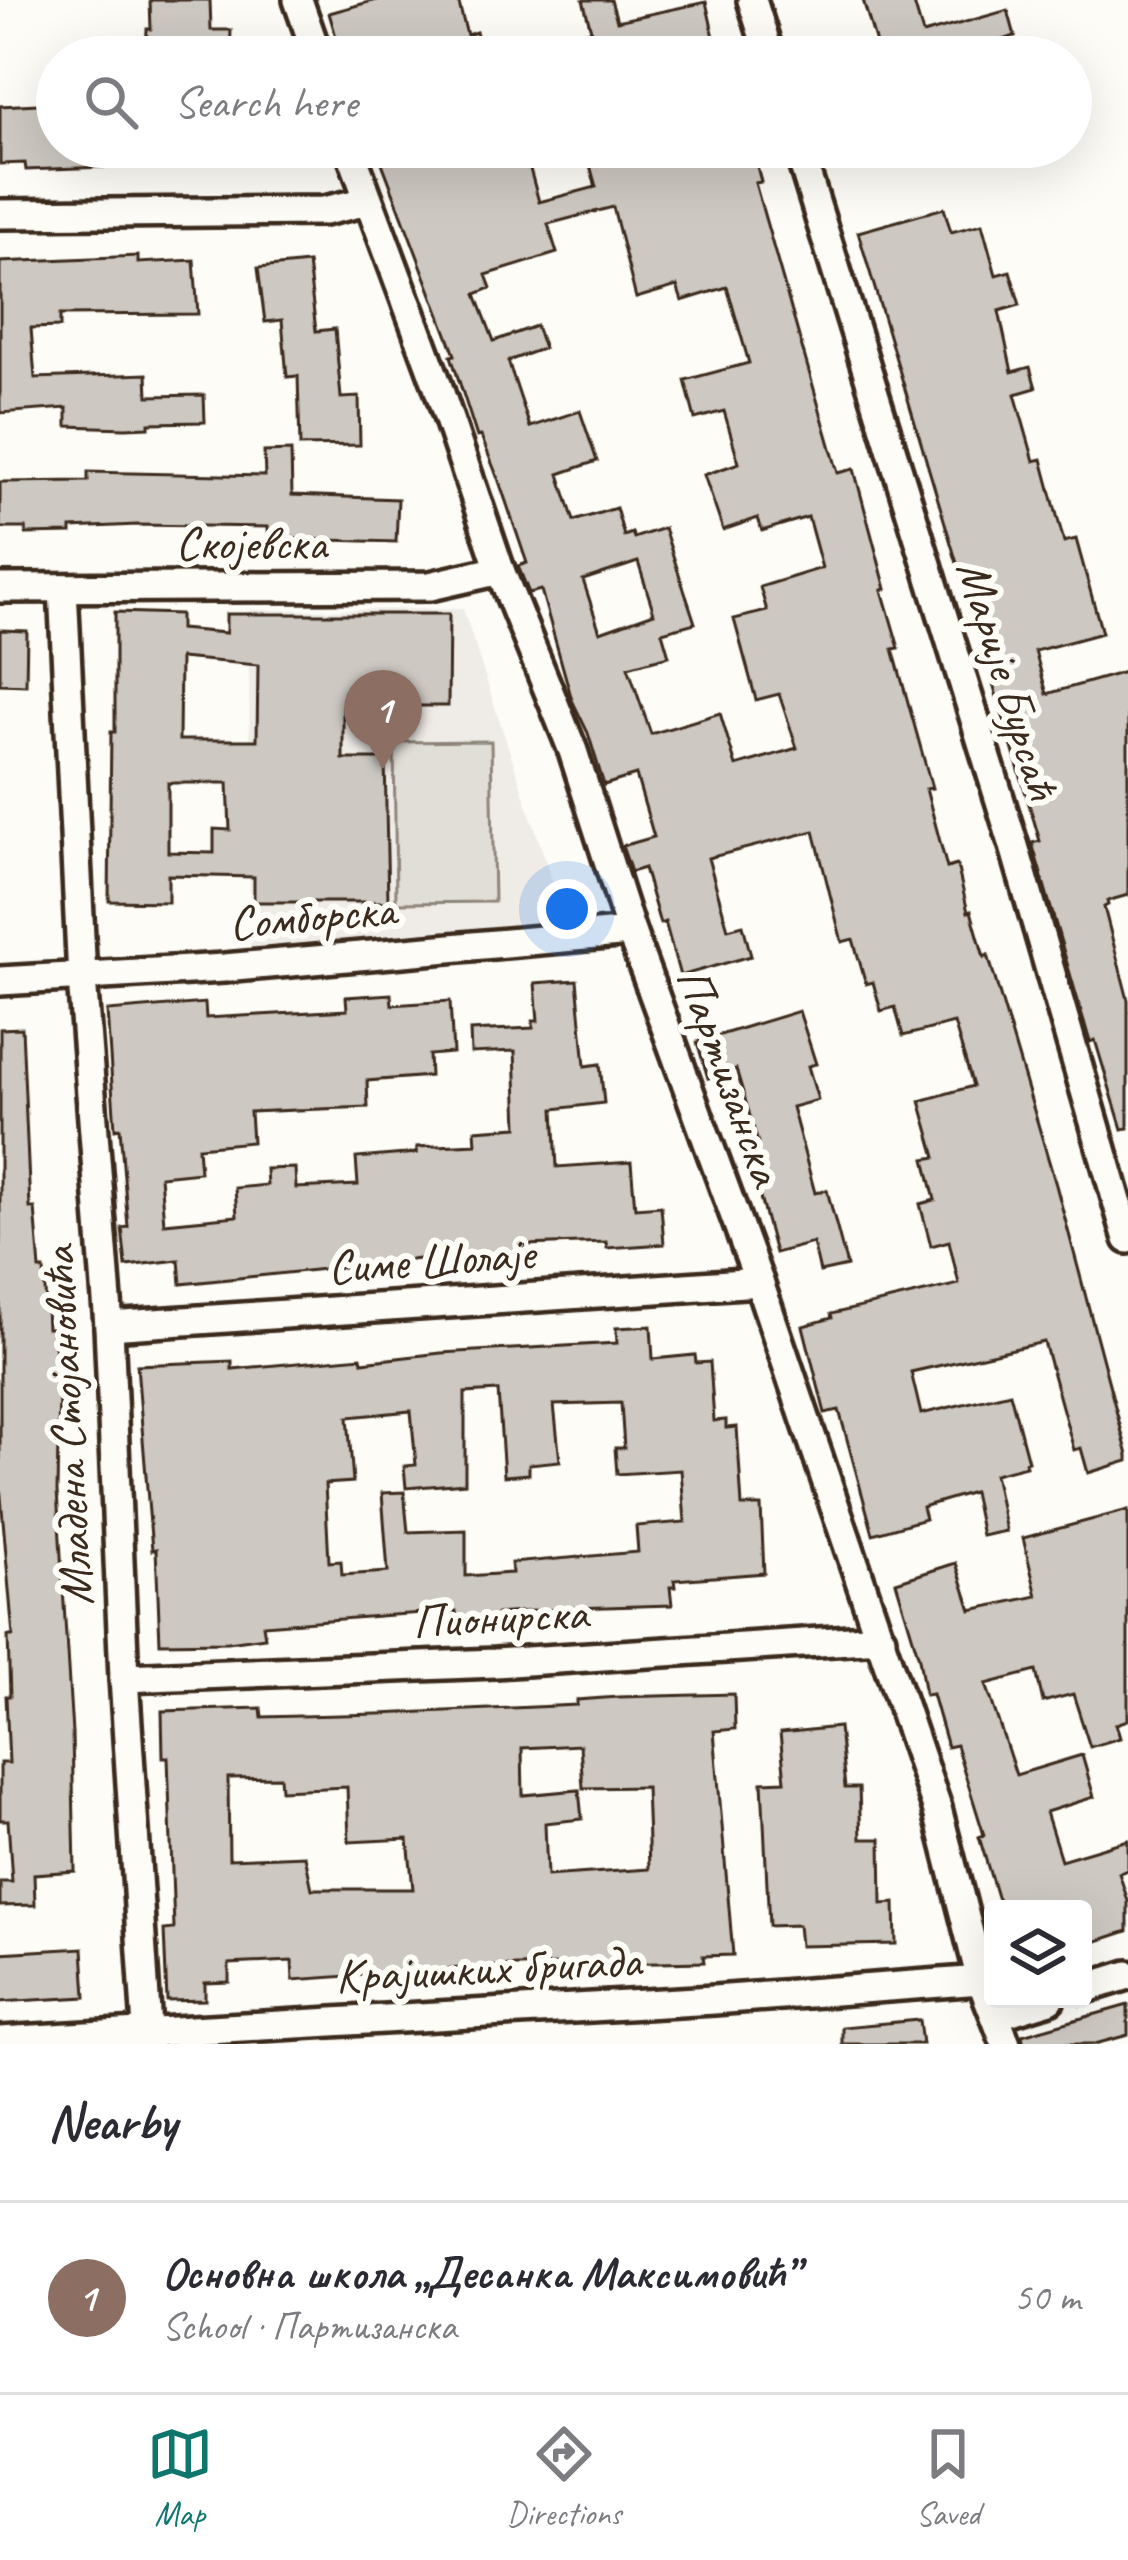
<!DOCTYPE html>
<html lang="en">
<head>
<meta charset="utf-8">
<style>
	:root { --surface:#fff; --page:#f2f2f3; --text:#2b2b33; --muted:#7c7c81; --line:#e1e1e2; --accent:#0f766e }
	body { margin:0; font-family:Caveat,sans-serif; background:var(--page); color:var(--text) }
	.controls { position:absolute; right:36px; bottom:36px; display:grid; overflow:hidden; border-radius:12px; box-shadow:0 12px 48px #0002 }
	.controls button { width:108px; height:108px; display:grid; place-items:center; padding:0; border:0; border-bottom:3px solid var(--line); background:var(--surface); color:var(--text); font:60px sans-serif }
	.you { position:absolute; left:567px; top:909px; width:42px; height:42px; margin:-30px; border:9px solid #fff; border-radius:50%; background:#1a73e8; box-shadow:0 0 0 18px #1a73e833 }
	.badge { display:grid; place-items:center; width:78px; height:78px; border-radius:50%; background:var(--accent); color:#fff; font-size:39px; font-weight:700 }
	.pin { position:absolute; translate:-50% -99px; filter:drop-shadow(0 3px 6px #0008) }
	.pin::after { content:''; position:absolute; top:63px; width:42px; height:36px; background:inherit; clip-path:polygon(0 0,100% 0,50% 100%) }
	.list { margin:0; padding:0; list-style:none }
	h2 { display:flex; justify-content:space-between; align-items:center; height:156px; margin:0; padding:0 48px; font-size:51px }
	h2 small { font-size:39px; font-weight:400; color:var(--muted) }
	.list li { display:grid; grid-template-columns:78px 1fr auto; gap:36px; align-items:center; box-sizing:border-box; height:192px; padding:0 48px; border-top:3px solid var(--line) }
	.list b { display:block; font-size:45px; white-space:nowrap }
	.list p { margin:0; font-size:39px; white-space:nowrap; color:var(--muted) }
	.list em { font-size:39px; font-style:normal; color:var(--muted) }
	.icon { flex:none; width:66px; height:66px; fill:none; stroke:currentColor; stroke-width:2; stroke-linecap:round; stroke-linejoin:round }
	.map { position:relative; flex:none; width:1128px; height:2044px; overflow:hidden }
	.search { position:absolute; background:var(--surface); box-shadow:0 12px 48px #0002; left:36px; right:36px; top:36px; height:132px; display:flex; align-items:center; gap:30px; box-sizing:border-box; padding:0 42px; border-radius:66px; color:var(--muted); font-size:45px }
	.sheet { height:348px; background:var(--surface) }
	nav { display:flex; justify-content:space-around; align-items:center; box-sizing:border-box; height:168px; border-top:3px solid var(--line); background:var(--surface); font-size:33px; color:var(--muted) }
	nav a { display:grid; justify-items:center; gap:6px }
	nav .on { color:var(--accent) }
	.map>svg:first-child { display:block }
</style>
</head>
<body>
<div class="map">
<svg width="1128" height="2044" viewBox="0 0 1128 2044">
	<rect width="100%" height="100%" fill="#fdfcf7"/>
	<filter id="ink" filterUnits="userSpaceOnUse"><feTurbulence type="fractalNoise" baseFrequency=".00833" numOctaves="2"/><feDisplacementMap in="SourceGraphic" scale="24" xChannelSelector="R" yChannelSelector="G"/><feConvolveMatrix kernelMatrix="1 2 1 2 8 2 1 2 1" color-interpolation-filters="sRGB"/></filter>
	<g filter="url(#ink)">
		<polygon fill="#efece7" points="463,609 568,929 250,950 249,610"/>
		<polygon fill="#e1ded7" stroke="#8e847a" stroke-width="3" points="491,741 494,902 396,903 394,742"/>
		<g fill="#cdc8c2" stroke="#3b2a1e" stroke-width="3" fill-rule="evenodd">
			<polygon points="150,0 210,0 211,30 231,30 230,57 169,57 169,51 146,51 147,29 151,29"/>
			<polygon points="376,0 458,0 467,35 476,32 484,57 342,57 329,13"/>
			<polygon points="583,0 611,0 617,21 706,2 716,46 669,57 664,57 661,45 610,57 517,57 516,47 591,30"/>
			<polygon points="863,0 913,0 923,34 1008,10 1015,36 999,41 1004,57 866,57 865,50 877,47"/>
			<polygon points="57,103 57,147 104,147 104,167 26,170 25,163 0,164 0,106"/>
			<path d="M376 147H524L539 202 596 187 585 147H752L761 182 755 183 838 473 854 469 886 589 882 590 899 648 893 649 932 788 926 789 947 868 957 865 968 912 971 911 984 957 988 955 1056 1185 1128 1455V1461L1088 1473 1081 1448 1074 1450 1044 1342 911 1372 921 1414 1010 1393 1028 1461 1025 1462 1026 1466 994 1474 1006 1531 982 1536 973 1492 922 1507 925 1519 873 1534 839 1410 825 1413 803 1326 832 1318 831 1314 959 1284 949 1241 931 1246 920 1204 935 1200 925 1159 936 1157 920 1101 973 1086 954 1023 903 1036 895 1007 881 1011 873 982 866 984 853 939 842 942 814 831 708 858 728 929 743 925 751 956 680 976 665 922 660 924 644 868 631 872 622 846 654 837 636 775 604 785 588 733 572 700 541 590 529 593 518 566 527 563 499 481 481 436 477 437 451 356 455 355ZM613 207 636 298 677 286 682 301 727 287 749 363 685 380 695 419 724 411 739 463 704 475 723 530 758 518 762 531 808 517 822 568 760 587 767 611 734 619 756 700 779 694 797 748 736 766 720 713 651 734 628 667 669 656 662 632 695 623 664 528 634 538 632 533 624 536 616 508 574 521 559 474 597 461 580 411 530 427 508 361 544 348 536 326 494 341 476 294 491 288 486 275 557 253 548 224ZM638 562 654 613 600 632 583 580Z"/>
			<polygon points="944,208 951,232 982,224 996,275 1010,271 1020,305 999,311 1012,372 1030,367 1036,388 1015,394 1034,461 1042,459 1064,542 1076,539 1102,633 1035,651 1047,694 1128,671 1128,895 1107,901 1108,905 1104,907 1128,1000 1128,1128 1122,1129 1095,1040 1090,1042 1032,843 1040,841 858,232"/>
			<polygon points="138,256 138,263 194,260 198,314 60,315 60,327 31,328 35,378 147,374 148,396 204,395 205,422 149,423 149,427 125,428 67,426 67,408 0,413 0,262"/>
			<polygon points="308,263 316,331 335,329 341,398 359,397 360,445 300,446 298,376 287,377 282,320 265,322 258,268"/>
			<polygon points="291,451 292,495 398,499 396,542 293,539 294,553 269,553 268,527 137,525 71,528 71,533 26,534 26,528 0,528 0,482 88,481 88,472 265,476 264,452"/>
			<path d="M115 612 180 614V629L226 633V614H449L448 706H343V759H385L388 902H254V877L168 875V902L109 901 111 732H115ZM180 658 258 665 257 740H179ZM168 783H228L230 830 214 829V853L168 852Z"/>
			<polygon points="0,630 27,631 26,685 0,684"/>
			<polygon points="577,980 585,1066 600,1064 604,1103 554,1109 557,1167 631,1162 635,1208 661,1206 664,1244 607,1248 606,1242 526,1245 526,1259 420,1263 420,1259 181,1284 179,1260 126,1266 122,1228 128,1227 120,1128 115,1129 107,1011 205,1003 206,1018 347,1010 346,997 391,994 392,1005 450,1001 453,1053 429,1055 430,1076 367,1081 368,1107 250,1112 252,1142 198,1147 200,1172 160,1176 164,1223 237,1216 235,1188 267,1185 266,1169 295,1168 296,1188 358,1185 356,1158 417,1153 417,1147 476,1144 475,1130 518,1127 515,1051 471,1053 470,1031 533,1028 533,1021 538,1021 535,983"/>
			<polygon points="799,1011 816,1064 808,1066 818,1100 792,1107 815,1193 827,1190 847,1266 820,1272 813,1243 775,1253 746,1146 758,1143 736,1069 708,1078 697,1042"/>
			<polygon points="22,1028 30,1208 35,1208 40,1269 44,1269 47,1328 52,1328 59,1389 57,1491 72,1733 75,1871 34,1874 35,1905 0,1906 0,1882 12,1882 8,1820 0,1820 0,1763 9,1763 6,1696 10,1696 8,1636 13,1636 0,1485 0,1029"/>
			<path d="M651 1326 653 1359 695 1355 696 1363 710 1362 714 1421 726 1420V1428L737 1427 742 1506H761L764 1573 674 1580 675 1587H670L672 1605 572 1608 497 1614V1619L457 1622 456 1611 392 1615 263 1625 265 1637 228 1642 160 1643 156 1549 152 1550 137 1365 232 1361V1369L361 1357 362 1362 441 1353 617 1343 616 1328ZM498 1391 504 1476 529 1474V1464L560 1461 554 1405 621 1403 624 1448H615L617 1474 681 1470 685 1522 636 1526 638 1552 511 1563 512 1573 466 1576V1530L408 1532 404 1492 382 1493 388 1572 342 1575 341 1561 329 1562 325 1484 353 1482 348 1417 411 1411 416 1465 404 1466 406 1488 465 1483V1393Z"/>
			<polygon points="1128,1510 1128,1720 1116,1724 1120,1738 1090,1747 1073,1694 1043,1702 1036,1671 986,1684 1016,1775 1082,1755 1094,1797 1046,1812 1061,1860 1128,1840 1128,1870 1119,1873 1128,1901 1128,1931 1094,1942 1089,1926 1083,1928 1083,1909 1004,1909 997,1897 979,1837 984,1835 956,1745 947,1747 932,1694 925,1695 919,1658 896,1582 956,1563 971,1610 1037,1596 1023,1538"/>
			<path d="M734 1694 735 1729 714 1731 733 1955 703 1956 704 1962 475 1967 293 1980 292 1961 229 1964V1982L205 1983V2000L167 2001 164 1930 174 1929 168 1757H163L162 1711 261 1708 262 1717 379 1714 577 1705V1700L618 1697ZM580 1745 583 1788 646 1787 649 1869 547 1876 545 1823 582 1819 579 1790 523 1795 522 1748ZM280 1777 281 1790 347 1787 349 1842 408 1839 413 1889H312L305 1856 229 1859 228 1778Z"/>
			<polygon points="839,1727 845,1788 859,1788 861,1839 881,1839 882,1904 895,1903 896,1944 800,1946 798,1925 769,1926 762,1782 785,1781 780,1733"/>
			<polygon points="83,1948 86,1997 0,2002 0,1953"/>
			<polygon points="1128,2005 1128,2035 1095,2044 1024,2044 1022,2035"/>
			<polygon points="919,2020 922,2044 842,2044 842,2027"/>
		</g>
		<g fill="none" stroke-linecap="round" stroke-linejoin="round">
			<defs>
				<g id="minor">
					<polyline points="298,0 318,57"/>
					<polyline points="752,0 770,57"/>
					<polyline points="349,147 437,384 500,570 573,751 631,932 759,1282 937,1808 981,1980 1006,2044"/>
					<polyline points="798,147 1014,846 1128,1239"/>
					<polyline points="0,214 324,211 368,201"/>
					<polyline points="0,588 430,586 500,570"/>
					<polyline points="63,588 82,978 109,1326 124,1678 148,2044"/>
					<polyline points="0,981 224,968 631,932"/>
					<polyline points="109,1326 759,1282"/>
					<polyline points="124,1678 495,1663 881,1638"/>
					<polyline points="1083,1989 1128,1975"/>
					<polyline points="998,2015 1050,1999"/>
					<polyline points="0,2041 714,2000 981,1980"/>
				</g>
			</defs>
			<use href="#minor" stroke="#3b2a1e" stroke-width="36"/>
			<use href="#minor" stroke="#fdfcf7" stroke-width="27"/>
		</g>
	</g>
	<g text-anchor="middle" stroke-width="12" stroke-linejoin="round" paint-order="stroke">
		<g font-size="48" fill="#3b2a1e" stroke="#fdfcf7">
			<text x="251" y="559">Скојевска</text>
			<text transform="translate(1009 679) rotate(73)" y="17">Марије Бурсаћ</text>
			<text transform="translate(312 915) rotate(-5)" y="17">Сомборска</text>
			<text transform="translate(731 1076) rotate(70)" y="17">Партизанска</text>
			<text transform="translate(431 1259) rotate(-4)" y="17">Симе Шолаје</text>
			<text transform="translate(66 1426) rotate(-93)" y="17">Младена Стојановића</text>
			<text transform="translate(500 1616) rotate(-3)" y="17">Пионирска</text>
			<text transform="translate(488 1967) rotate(-3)" y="17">Крајишких бригада</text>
		</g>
	</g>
</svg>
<div class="controls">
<button><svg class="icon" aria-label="layers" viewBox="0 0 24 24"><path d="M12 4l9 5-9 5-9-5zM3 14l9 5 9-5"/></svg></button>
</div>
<div class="you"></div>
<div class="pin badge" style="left:383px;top:769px;background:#8d6e63">1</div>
<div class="search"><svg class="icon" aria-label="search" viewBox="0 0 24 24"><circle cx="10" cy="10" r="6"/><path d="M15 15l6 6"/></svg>Search here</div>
</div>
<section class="sheet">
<h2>Nearby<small></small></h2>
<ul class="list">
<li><span class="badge" style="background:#8d6e63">1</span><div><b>Основна школа „Десанка Максимовић”</b><p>School · Партизанска</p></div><em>50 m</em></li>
</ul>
</section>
<nav>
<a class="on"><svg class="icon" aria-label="map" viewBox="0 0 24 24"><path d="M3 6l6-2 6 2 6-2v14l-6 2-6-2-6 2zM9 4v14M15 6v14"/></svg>Map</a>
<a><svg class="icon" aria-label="directions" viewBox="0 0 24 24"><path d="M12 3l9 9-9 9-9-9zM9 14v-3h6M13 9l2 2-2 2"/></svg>Directions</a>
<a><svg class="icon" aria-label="saved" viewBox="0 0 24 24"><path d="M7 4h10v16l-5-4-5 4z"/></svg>Saved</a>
</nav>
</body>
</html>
